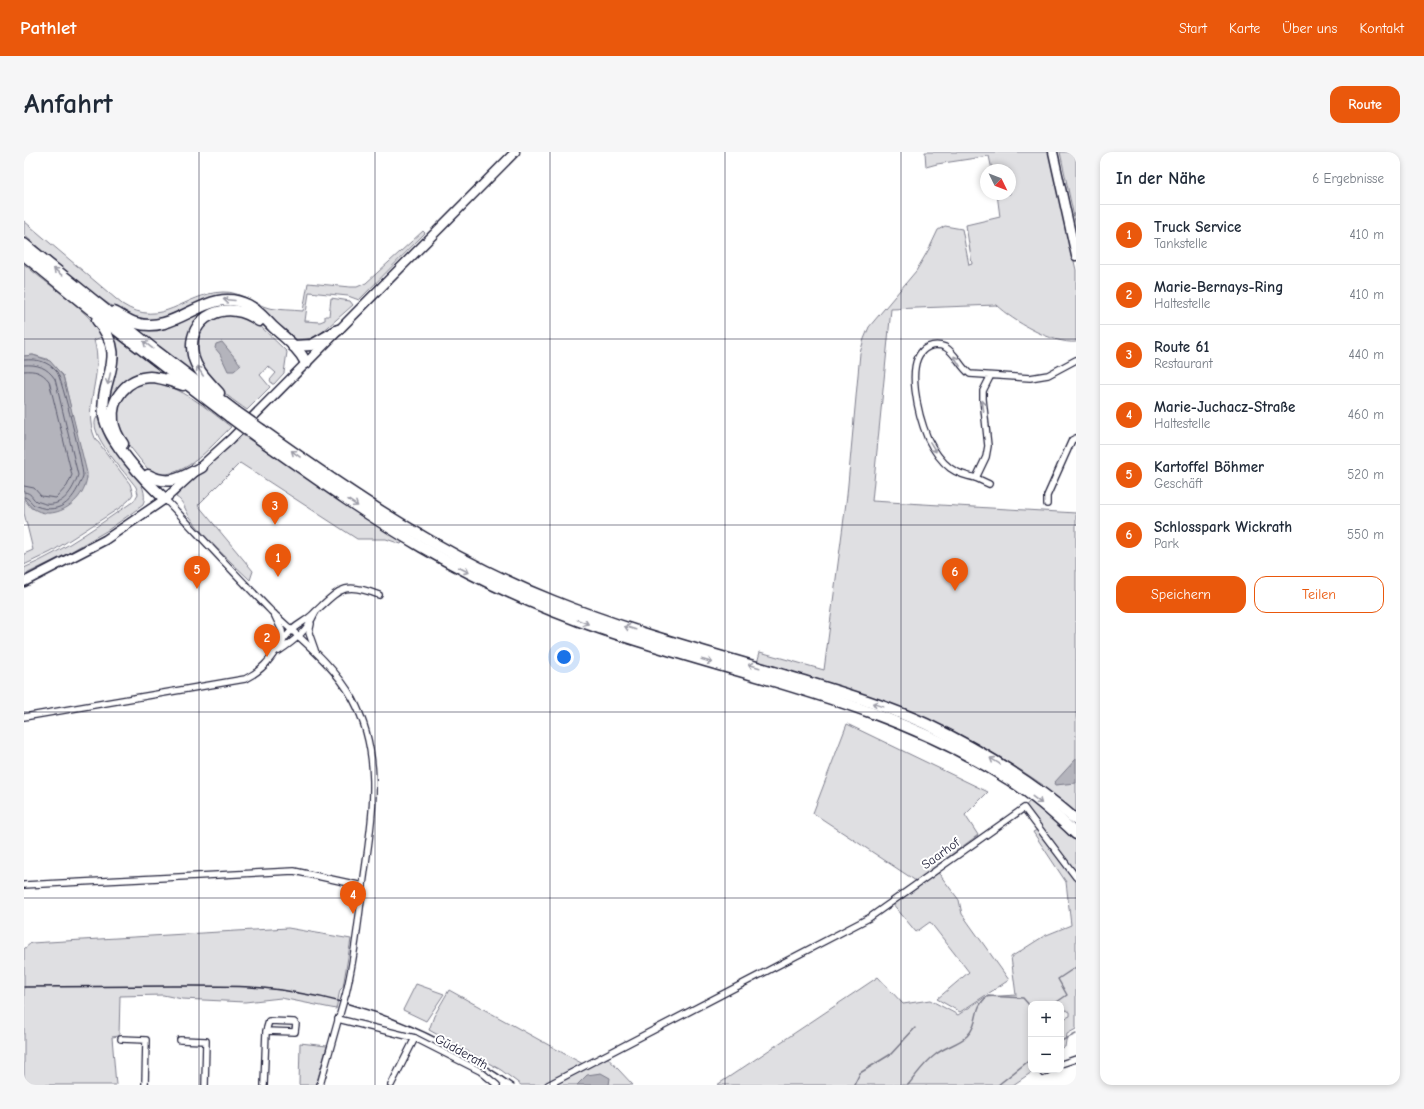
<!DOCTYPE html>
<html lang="de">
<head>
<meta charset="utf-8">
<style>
	:root { --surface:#fff; --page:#f6f6f7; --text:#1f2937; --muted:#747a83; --line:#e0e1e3; --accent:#ea580c }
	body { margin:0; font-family:"Comic Neue",sans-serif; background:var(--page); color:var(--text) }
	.controls { position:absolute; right:12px; bottom:12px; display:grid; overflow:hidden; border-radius:8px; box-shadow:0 2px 6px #0003 }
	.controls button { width:36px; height:36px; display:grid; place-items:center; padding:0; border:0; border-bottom:1px solid var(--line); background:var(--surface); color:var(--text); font:20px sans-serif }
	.compass { position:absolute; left:956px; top:12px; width:36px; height:36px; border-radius:50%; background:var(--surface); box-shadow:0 2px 6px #0003; rotate:133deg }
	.you { position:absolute; left:540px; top:505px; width:14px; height:14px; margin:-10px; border:3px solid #fff; border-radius:50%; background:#1a73e8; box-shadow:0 0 0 6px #1a73e833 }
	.badge { display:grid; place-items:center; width:26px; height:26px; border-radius:50%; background:var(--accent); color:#fff; font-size:13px; font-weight:700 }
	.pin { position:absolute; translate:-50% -33px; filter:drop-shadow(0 1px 2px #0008) }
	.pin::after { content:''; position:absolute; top:21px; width:14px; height:12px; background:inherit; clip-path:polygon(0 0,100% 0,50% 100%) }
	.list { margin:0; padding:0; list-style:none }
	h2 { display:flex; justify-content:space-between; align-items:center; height:52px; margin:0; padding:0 16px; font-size:17px }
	h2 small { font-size:13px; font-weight:400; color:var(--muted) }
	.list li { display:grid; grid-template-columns:26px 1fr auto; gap:12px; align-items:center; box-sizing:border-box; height:60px; padding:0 16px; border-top:1px solid var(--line) }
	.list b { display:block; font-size:15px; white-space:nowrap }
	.list p { margin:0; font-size:13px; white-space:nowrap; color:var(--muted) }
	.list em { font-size:13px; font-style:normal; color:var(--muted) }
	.actions { display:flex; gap:8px; padding:12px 16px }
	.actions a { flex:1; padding:9px 0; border:1px solid var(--accent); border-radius:12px; text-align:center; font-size:14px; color:var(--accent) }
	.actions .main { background:var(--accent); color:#fff }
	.map { position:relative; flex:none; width:1052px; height:933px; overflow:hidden; border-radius:12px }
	header { display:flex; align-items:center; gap:24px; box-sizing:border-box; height:56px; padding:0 20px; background:var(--accent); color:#fff }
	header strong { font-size:19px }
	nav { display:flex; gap:22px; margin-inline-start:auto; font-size:14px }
	.intro { display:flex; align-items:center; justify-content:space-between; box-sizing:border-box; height:96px; padding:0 24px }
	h1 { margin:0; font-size:28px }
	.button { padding:10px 18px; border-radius:12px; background:var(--accent); color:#fff; font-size:14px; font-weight:700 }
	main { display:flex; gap:24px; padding:0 24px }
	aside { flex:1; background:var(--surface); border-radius:12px; box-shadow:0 2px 6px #0003 }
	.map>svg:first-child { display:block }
</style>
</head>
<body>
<header>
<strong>Pathlet</strong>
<nav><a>Start</a><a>Karte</a><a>Über uns</a><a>Kontakt</a></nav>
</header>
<div class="intro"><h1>Anfahrt</h1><a class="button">Route</a></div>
<main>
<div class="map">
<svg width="1052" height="933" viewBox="0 0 1052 933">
	<rect width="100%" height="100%" fill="#fff"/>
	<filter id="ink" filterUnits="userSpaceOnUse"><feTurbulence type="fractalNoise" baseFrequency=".025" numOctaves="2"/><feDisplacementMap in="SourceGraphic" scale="8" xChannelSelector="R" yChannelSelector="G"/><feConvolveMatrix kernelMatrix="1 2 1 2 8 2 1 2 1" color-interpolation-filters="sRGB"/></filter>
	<g filter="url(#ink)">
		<g fill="#dfdfe2" stroke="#80808e">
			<path d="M901 0H1025L1052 118V190C1028 192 989 169 972 153L867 157 848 349 1052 361V877L1043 882 1041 895 1037 896V868L1046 864V860L1042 858 1037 859V852H1007V918H1011L989 933H693L854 825 879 852 906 848 934 863 961 845 992 843 987 805 1020 784 1047 773 1042 730 1009 680 1015 677 1000 656 1019 633C982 608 944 584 903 567 848 544 790 527 733 511L736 500 800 518 823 343 836 201 840 187 845 175 892 119 905 97 914 78 921 74 938 77 945 113 948 112 942 73 976 65 973 42H986V18H968L965 4 913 12 902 15Z"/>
			<polygon points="1036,0 1052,0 1052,74"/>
			<path d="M0 69 98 152C138 178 160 141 199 140 216 139 232 153 245 156 256 158 268 158 279 159L284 131 326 135H333L342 131 399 79 401 81 335 148 324 144 285 140 281 169 296 170 301 168V164H305L307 146 326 149 329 153 296 182 288 186 272 190 215 147C185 155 152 168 120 169 97 170 21 101 0 83Z"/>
			<path d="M0 112C26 135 60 154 80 184L70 188C81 223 57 254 71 286L106 332 109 342 105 348 97 355 27 400 0 413V402L9 398 0 361V346L7 356 26 361 56 342 63 326 39 223 23 207 9 203 0 204Z"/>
			<polygon points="205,149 231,163 193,157 167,187 179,228 106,172 120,174"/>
			<path d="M206 159 229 167 263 200 260 221 250 232H248L246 228 252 221 244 214 236 223 246 235 223 258C199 241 161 215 176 181 182 167 191 163 206 159Z"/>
			<polygon points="86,181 146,226 125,222 88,252 102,302 81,266"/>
			<path d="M127 228C160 237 180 254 207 275 189 292 167 320 141 322V327L129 323 118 310 97 283 92 272 95 249 104 236Z"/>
			<path d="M73 265C78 274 79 284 86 293 98 310 127 330 119 353L84 378 41 403 0 423V416C40 399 74 373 110 349L114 342 112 335C103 322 61 280 73 265Z"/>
			<path d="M217 282 379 389 377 392 362 387H333L216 311 174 353 229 419 226 428C205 408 183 389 166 365 161 359 160 349 152 345L156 339Z"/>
			<polygon points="823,572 964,640 941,663 954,683 892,729 789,661"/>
			<polygon points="913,719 935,748 938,762 985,828 936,860 913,847 945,820 906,770 892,780 868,751"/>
			<polygon points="264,776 327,787 319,835 316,838 312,857 257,846 221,850 158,847 139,843 96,844 95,884 88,885 92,933 0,933 0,797 7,791"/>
			<polygon points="392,832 420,842 402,869 379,858"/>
			<polygon points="425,838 559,912 579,901 609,933 497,933 477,918 405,878 410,864"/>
			<polygon points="276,891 303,894 292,933 275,933"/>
		</g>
		<g fill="#b4b4bc" stroke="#7a7a88">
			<polygon points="198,190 217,213 210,219 204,219 196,202 191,196 192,192"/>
			<path d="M9 203 26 209 39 224 63 321C64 352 19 379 0 346V204Z"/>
			<polygon points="1052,607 1052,631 1031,633 1030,631"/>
			<polygon points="577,921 586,926 585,933 553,933 563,923"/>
		</g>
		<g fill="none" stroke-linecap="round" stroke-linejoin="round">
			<g stroke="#5c5c6f" stroke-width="1">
				<path d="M0 208C13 207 24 209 33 220 38 227 59 313 59 324 51 346 38 364 12 354 7 352 6 346 0 345"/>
				<path d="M0 213C13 212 23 215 31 227L54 323C49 338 39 355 21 352 19 351 15 350 12 349 7 345 8 341 0 340"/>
				<path d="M0 219C11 218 18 220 25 229L48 323 43 334 32 346 17 344 10 336 0 334"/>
			</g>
			<g stroke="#7a7a88" stroke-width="1.5">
				<polyline points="1030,852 1043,843 1034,827 1052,815"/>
				<polyline points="1037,889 1052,882"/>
				<polyline points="830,933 836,921 867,902 891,876"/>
				<path d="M884 933C893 922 900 911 911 903 920 895 935 892 943 884 957 869 947 857 964 844L999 846 1007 855"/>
				<polyline points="974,933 1007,907"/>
			</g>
			<defs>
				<g id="minor">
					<path d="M966 225 959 239V247L964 294 962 305 952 326C943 324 934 322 926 316 917 309 909 297 904 287 896 268 878 207 904 195 909 193 916 193 921 195 932 201 936 215 946 222L1006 226 1024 223 1052 208"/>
					<polyline points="952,326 965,332"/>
					<path d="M141 347C176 384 211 422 247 459 276 487 309 511 329 547 361 607 347 670 339 733 334 770 331 805 322 841"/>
					<polyline points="1023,352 1023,344 1048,288 1052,286"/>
					<polyline points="250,462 258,479 259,491"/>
					<polyline points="287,472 285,481 291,498"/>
					<path d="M255 499C270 489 283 479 291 461"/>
					<path d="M0 565 221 527C249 513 250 495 269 477 276 471 285 467 291 460 316 437 320 429 355 443"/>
					<polyline points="0,733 270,719 339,734"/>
					<polyline points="314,867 391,886 456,919 473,933"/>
					<polyline points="97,887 122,888 121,933"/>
					<polyline points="156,888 182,889 181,933"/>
					<polyline points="1037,912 1052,907"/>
					<polyline points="1019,921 1024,918"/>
					<polyline points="240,933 242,879 245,869 270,870 272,872 271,880 242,879"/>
					<polyline points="296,933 315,865"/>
					<polyline points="367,933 391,886"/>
					<polyline points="524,933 845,766 1000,656 1052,725"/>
				</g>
				<g id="secondary">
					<polyline points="1029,0 1052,104"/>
					<polyline points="0,430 81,388 141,347 207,287 491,0"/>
				</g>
				<g id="motorway">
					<polyline points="0,92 132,199 211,259"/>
					<polyline points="0,103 81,169 206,265"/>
					<path d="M90 160C97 163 104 169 112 171 153 184 183 132 224 153 234 158 242 168 249 175 261 186 275 196 282 211"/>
					<path d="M73 168C107 208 74 226 80 264 84 289 122 330 141 347"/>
					<polyline points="269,194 288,193 314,178"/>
					<path d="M195 241C185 230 172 218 169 203 161 164 205 145 235 169"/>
					<path d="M238 278C330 344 423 407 529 449 608 481 691 502 773 527 816 540 861 553 902 572 956 598 1007 629 1052 668"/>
					<path d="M233 285C287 323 341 362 398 395 455 428 516 456 578 477 715 524 861 548 984 627 1009 642 1031 662 1052 682"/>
					<path d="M99 292C94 285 90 277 89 269 86 247 103 226 126 225 137 225 149 230 159 233"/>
					<path d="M124 323C146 335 158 325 178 315"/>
				</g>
			</defs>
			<use href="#minor" stroke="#22223b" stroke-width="8"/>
			<use href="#secondary" stroke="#22223b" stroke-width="11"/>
			<use href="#motorway" stroke="#22223b" stroke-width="13"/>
			<use href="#minor" stroke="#fff" stroke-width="5.5"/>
			<use href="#secondary" stroke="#fff" stroke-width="8"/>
			<use href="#motorway" stroke="#fff" stroke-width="10"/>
			<path stroke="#22223b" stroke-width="1.5" d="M0 835C49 835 99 834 148 834 188 834 229 833 269 840 350 852 424 886 490 933"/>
			<defs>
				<polyline id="minor-bridge" points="316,862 322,841"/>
				<g id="motorway-bridge">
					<polyline points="211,259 238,278"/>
					<polyline points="206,265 233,285"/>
				</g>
			</defs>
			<use href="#minor-bridge" stroke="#22223b" stroke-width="8" stroke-linecap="butt"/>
			<use href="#motorway-bridge" stroke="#22223b" stroke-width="13" stroke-linecap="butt"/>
			<use href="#minor-bridge" stroke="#fff" stroke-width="5.5"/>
			<use href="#motorway-bridge" stroke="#fff" stroke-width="10"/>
		</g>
		<defs><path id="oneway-shaft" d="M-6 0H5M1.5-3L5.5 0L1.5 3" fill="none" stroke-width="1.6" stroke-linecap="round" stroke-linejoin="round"/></defs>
		<g stroke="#9c9ca7">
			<use href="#oneway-shaft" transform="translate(34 120) rotate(-140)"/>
			<use href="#oneway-shaft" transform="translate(205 148) rotate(-175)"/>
			<use href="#oneway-shaft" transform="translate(124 193) rotate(-142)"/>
			<use href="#oneway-shaft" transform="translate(933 209) rotate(-122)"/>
			<use href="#oneway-shaft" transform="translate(176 219) rotate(-123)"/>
			<use href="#oneway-shaft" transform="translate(85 227) rotate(103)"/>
			<use href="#oneway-shaft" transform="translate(959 254) rotate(-97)"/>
			<use href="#oneway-shaft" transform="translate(909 295) rotate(58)"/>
			<use href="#oneway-shaft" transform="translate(272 302) rotate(-144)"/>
			<use href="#oneway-shaft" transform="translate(329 351) rotate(34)"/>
			<use href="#oneway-shaft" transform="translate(440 418) rotate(27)"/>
			<use href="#oneway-shaft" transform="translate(559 470) rotate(21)"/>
			<use href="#oneway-shaft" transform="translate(606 476) rotate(-163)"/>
			<use href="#oneway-shaft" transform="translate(683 509) rotate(16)"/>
			<use href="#oneway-shaft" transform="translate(730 514) rotate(-163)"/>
			<use href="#oneway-shaft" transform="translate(854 553) rotate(-161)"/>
			<use href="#oneway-shaft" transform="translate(971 609) rotate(-149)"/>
			<use href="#oneway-shaft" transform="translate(1013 648) rotate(37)"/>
		</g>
	</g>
	<path fill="none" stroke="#22223b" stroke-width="1" stroke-opacity="0.55" d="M175 0V933M351 0V933M526 0V933M701 0V933M877 0V933M0 187H1052M0 373H1052M0 560H1052M0 746H1052"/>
	<g text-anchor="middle" stroke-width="4" stroke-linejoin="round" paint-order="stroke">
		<g font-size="13" fill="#22223b" stroke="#fff">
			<text transform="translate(916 701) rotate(-36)" y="5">Saarhof</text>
			<text transform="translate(438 899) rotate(29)" y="5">Güdderath</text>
		</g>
	</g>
</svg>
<div class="controls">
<button>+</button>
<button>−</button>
</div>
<svg class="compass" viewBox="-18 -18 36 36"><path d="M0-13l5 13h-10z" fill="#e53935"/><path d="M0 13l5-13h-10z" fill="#747a83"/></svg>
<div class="you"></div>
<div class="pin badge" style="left:254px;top:425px">1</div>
<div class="pin badge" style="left:243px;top:505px">2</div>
<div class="pin badge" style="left:251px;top:373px">3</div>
<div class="pin badge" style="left:329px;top:762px">4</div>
<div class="pin badge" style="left:173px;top:437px">5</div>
<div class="pin badge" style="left:931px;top:439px">6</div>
</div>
<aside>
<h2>In der Nähe<small>6 Ergebnisse</small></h2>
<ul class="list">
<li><span class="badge">1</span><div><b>Truck Service</b><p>Tankstelle</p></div><em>410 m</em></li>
<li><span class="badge">2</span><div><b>Marie-Bernays-Ring</b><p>Haltestelle</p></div><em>410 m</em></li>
<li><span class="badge">3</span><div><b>Route 61</b><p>Restaurant</p></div><em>440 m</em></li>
<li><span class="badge">4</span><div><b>Marie-Juchacz-Straße</b><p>Haltestelle</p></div><em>460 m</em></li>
<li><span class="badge">5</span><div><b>Kartoffel Böhmer</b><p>Geschäft</p></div><em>520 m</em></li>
<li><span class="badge">6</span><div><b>Schlosspark Wickrath</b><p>Park</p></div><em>550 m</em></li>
</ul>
<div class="actions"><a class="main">Speichern</a><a>Teilen</a></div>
</aside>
</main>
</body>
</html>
